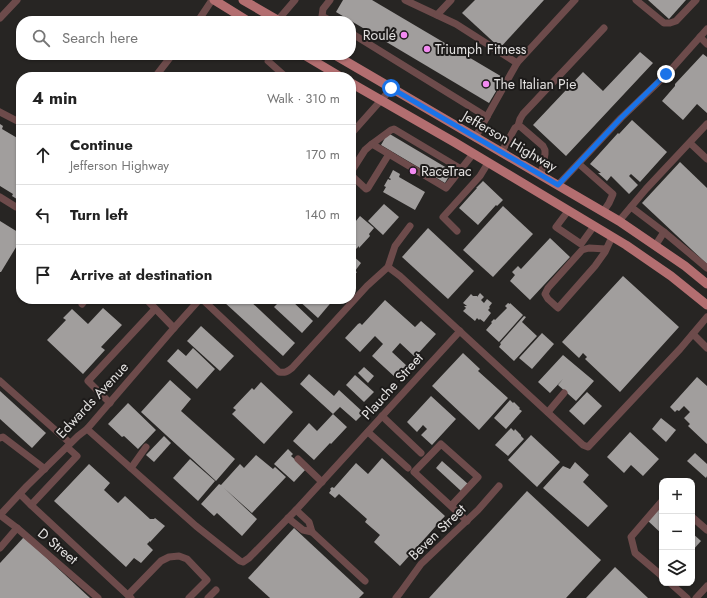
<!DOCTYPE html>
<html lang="en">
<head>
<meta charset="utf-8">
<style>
	:root { --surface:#fff; --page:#f6f6f6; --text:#222; --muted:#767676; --line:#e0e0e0 }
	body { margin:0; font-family:Jost,sans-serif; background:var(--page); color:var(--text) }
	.controls { position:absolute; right:12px; bottom:12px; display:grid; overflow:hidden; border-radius:8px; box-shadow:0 1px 3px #0004 }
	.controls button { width:36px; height:36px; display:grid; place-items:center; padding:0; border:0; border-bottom:1px solid var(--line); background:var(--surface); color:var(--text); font:20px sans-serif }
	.stop { position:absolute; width:12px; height:12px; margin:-9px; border:3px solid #1a73e8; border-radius:50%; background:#fff }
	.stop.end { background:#1a73e8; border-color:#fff; box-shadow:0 1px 4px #0008 }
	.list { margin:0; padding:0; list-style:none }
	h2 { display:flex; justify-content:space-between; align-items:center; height:52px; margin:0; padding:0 16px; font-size:17px }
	h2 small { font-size:13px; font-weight:400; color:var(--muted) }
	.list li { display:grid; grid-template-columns:26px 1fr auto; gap:12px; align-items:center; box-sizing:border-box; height:60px; padding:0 16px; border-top:1px solid var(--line) }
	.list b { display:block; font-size:15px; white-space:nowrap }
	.list p { margin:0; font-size:13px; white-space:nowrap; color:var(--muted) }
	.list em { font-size:13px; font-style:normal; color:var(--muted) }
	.icon { flex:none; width:22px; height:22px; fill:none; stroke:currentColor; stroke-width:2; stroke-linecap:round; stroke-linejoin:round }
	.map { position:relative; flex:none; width:707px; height:598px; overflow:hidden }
	.search { position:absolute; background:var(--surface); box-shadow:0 1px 3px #0004; left:16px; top:16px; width:340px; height:44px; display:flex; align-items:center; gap:10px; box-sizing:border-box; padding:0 14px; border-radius:16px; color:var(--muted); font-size:15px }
	.panel { position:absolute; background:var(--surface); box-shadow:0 1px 3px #0004; left:16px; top:72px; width:340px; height:232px; border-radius:16px }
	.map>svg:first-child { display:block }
</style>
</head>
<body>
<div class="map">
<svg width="707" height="598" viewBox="0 0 707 598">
	<rect width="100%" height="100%" fill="#272523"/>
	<g fill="#a19e9d">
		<polygon points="343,0 372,0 504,78 489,103 336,12"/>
		<polygon points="475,0 544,0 500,48 462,13"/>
		<polygon points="648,0 686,0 669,19"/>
		<polygon points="640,52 653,63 566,156 533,125 583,72 603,91"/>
		<polygon points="703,54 707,57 707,113 697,104 683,120 662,101 675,86 675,84"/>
		<polygon points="632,120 667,152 640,182 631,174 629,176 638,185 629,194 611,176 607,181 598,173 601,173 590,164 618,133 619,134"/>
		<polygon points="0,124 3,126 2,129 19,139 20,137 21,138 21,199 20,201 12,196 13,194 0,186"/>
		<polygon points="388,133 452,171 445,183 381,145"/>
		<polygon points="680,162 707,188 707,264 642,203"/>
		<polygon points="393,170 400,174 399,177 425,192 415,210 383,192 386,187 384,186 388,179 390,180 391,179 389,178"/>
		<polygon points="483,181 503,200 497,206 496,205 478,225 459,208 477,188 476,188"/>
		<polygon points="384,204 399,217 383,235 368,221"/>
		<polygon points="503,206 533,234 493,277 463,250"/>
		<polygon points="360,216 374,228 369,234 370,236 359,248 359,246 354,251 351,248 351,227"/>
		<polygon points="0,221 21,234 21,239 1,272 0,272"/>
		<polygon points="428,228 474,271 448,299 402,257"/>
		<polygon points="550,238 570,257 530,300 510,281 515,275 512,272 518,266 521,269"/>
		<polygon points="351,254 361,263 355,271 357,272 351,279"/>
		<polygon points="623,276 679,327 620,392 585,359 587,357 583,353 579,358 562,342"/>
		<polygon points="480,293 484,297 481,300 484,303 487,299 492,303 489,307 490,308 488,310 491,313 484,322 480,319 479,320 477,318 475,321 463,311 466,308 464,306 467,306 463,303 471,294 473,296 477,296 477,297"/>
		<polygon points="226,299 248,299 295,343 283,356 224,302"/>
		<polygon points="282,299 290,299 313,321 302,333 274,307"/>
		<polygon points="297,299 334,299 318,318"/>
		<polygon points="385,300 415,327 421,321 436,334 415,357 400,343 392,352 407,366 396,378 372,356 383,344 375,336 360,352 345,338 358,324 360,323 362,325"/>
		<polygon points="508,303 510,304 510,303 523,315 499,342 486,330 492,323 491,322 494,319 495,320 507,308 505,306"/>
		<polygon points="103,308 122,325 101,347 105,350 83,374 47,340 66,320 63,318 72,309 88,324"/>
		<polygon points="524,316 526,317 522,322 537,336 514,361 499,347 501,344 500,343"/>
		<polygon points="201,326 234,356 220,371 187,341"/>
		<polygon points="542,333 554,344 532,369 519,358"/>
		<polygon points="193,348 215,369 197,389 167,361 178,349 186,356"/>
		<polygon points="463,353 480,369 478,371 508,398 479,430 432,386"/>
		<polygon points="563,355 594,381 576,401 558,385 563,379 550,393 538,382"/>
		<polygon points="364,367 374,376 368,383 358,373"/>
		<polygon points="309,374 334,396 339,390 364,413 356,421 340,407 333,414 300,384"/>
		<polygon points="355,375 374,392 364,402 346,385"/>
		<polygon points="697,377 707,386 707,444 688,426 690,424 684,418 690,412 684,406 679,411 677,410 675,412 670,407"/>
		<polygon points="170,380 191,399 181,411 235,459 216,481 141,412"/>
		<polygon points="261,382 293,412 264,444 232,414 236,410 233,408 252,388 254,390"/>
		<polygon points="0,391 46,433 32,448 0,419"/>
		<polygon points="587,392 602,406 584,425 569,411"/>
		<polygon points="431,396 456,419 432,445 421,435 427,429 423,425 417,432 407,422"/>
		<polygon points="510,400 513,403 514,402 520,408 519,409 522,411 506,429 494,418"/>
		<polygon points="128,403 156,430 138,449 124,436 122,437 108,424"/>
		<polygon points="333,414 347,427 331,444 330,443 314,460 293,441 309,423 317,431"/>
		<polygon points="661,418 676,430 666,442 652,429"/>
		<polygon points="511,428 514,431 515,429 521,435 521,436 524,439 508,456 495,445"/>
		<polygon points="630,432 659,459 643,476 631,465 624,473 607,457"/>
		<polygon points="531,435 560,462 537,487 508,460"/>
		<polygon points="164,436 171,443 154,462 146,455"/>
		<polygon points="288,449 293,454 291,456 306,469 294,482 274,464"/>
		<polygon points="695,453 707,464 707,476 706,478 687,461"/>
		<polygon points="256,455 273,469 275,467 286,477 252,513 224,488 257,519 242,536 217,513 214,516 201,504 219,484 221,485 240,464 244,468"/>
		<polygon points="382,458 445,516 400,566 374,542 380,535 365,522 367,519 339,494 335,498 329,493 331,490 330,489 332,487 334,488 356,463 368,474"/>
		<polygon points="190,459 215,481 198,501 173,478"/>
		<polygon points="442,461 468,484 461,491 436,468"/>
		<polygon points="575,462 589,475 583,482 608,506 588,527 543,488 563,466 570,469"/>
		<polygon points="89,464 110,483 104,490 118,503 125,496 150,519 154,519 155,518 165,526 150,542 150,541 147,544 153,550 141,563 134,558 126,567 54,501"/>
		<polygon points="527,491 601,560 566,598 429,598"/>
		<polygon points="662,506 662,534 647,520"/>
		<polygon points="294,528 364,593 359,598 270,598 248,578"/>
		<polygon points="692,533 701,541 692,551"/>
		<polygon points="24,537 90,598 0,598 0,563"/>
		<polygon points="615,567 648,598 586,598"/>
	</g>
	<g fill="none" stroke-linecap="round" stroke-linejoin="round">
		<g stroke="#6d4b4b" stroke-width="7">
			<polyline points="330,0 323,9 322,16 331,21"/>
			<polyline points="405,0 456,24 517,63"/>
			<polyline points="636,0 664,23 670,23 676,21 696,0"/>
			<polyline points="437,15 451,0"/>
			<polyline points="0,18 17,0"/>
			<polyline points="198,21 212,0"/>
			<polyline points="277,21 295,0"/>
			<polyline points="351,33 487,117"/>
			<polyline points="700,37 707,44"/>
			<polyline points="271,55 268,61 286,77"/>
			<polyline points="155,77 172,55"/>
			<polyline points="0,112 21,123"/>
			<polyline points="518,126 521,127 543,146 545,150 545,154 541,175"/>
			<polyline points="351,134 391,89"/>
			<polyline points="475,138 517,63 575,0"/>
			<polyline points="690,143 707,159"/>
			<polyline points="372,144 391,130 394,129 461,169"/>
			<polyline points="501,153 515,128 518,126 520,119 523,114 604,28"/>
			<polyline points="579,164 613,194 609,203 603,212"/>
			<polyline points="351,172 365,150 372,144 446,188 473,154"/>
			<polyline points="351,175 366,189 368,188 389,154"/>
			<polyline points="558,185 621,118 667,74 707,29"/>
			<polyline points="0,197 16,207 21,207"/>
			<polyline points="631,207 664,232 707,268"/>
			<polyline points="568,211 556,227 581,244 594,226"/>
			<polyline points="619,221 646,189 707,124"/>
			<polyline points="457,231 443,217 480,176 488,163"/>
			<polyline points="655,246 664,232"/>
			<polyline points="606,249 589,248 582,250 548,288 545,294 548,299 558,308 595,266 605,252 612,237"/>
			<polyline points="388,267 395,246 410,226"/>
			<polyline points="146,299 174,328"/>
			<path d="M202 299 279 372C285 373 287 372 292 368L367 286 388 267 400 276 583 445 588 447 680 349 707 317"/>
			<polyline points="82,304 86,299"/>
			<polyline points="693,334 707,348"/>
			<polyline points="0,381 70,443"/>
			<polyline points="110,403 88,381 155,309"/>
			<polyline points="548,412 564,393"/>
			<polyline points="382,416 421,453"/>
			<polyline points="87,429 196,526 240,561 243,562 249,558 296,510 460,331"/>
			<polyline points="368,432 408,468"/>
			<polyline points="0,438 3,437 45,469"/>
			<polyline points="298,459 322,482"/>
			<polyline points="131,468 146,447"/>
			<polyline points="20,494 31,505 77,456 67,447"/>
			<polyline points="662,501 631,537 635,553 662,576"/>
			<polyline points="31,505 131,598"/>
			<polyline points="451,506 478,477 441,444 414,472 467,521"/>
			<polyline points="0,515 27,486 78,436 87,429 174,328 200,299"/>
			<polyline points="0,515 17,528 98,598"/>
			<polyline points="692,517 707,530"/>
			<polyline points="288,518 303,530 312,532 309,522 296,510"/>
			<polyline points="312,532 365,581"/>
			<polyline points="0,548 17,528"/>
			<polyline points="670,583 687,598"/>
			<polyline points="128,595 161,561 169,557 179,556 187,559 207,580 189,598"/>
			<polyline points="208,598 216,590"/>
			<polyline points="396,598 400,593 421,564 478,510 499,486"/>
			<polyline points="696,598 707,586"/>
		</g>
		<g stroke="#b36e70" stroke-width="9">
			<polyline points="214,0 248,21"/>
			<polyline points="243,0 279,21"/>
			<polyline points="304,55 341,77"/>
			<polyline points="335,55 619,221 685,266 707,284"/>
			<polyline points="351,83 454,142 626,245 671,276 707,305"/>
		</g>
	</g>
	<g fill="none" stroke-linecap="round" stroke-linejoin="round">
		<polyline stroke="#1a73e8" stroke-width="5" points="391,88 558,185 621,118 666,74"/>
	</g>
	<g fill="#f38af2" stroke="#1d1b1a" stroke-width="1.5">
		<circle cx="404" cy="35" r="4"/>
		<circle cx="427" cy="49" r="4"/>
		<circle cx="486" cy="84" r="4"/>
		<circle cx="413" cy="171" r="4"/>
	</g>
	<g text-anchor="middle" stroke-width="4" stroke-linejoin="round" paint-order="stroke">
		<g font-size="14" fill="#e3e1e0" stroke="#1d1b1a" text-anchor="start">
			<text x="396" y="40" text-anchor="end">Roulé</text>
			<text x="435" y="54">Triumph Fitness</text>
			<text x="494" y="89">The Italian Pie</text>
			<text x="421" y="176">RaceTrac</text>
		</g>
		<g font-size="14" fill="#e3e1e0" stroke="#1d1b1a">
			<text transform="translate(510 141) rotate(30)" y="5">Jefferson Highway</text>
			<text transform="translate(392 386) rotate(-48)" y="5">Plauche Street</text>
			<text transform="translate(92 400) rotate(-47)" y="5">Edwards Avenue</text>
			<text transform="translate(437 532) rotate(-44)" y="5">Beven Street</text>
			<text transform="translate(58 546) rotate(40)" y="5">D Street</text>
		</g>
	</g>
</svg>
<div class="controls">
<button>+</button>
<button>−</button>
<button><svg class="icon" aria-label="layers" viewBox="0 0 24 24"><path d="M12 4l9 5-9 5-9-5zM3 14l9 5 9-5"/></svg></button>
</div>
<div class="stop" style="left:391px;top:88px"></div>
<div class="stop end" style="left:666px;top:74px"></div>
<div class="search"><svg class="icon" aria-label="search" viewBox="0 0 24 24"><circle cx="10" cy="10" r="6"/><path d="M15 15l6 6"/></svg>Search here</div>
<section class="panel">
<h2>4 min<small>Walk · 310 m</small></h2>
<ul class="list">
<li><svg class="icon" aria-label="ahead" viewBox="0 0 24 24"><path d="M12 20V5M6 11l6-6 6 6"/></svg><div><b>Continue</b><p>Jefferson Highway</p></div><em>170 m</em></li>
<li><svg class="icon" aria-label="left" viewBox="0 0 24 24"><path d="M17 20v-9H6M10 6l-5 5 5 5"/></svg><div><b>Turn left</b></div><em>140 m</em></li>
<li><svg class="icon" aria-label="arrive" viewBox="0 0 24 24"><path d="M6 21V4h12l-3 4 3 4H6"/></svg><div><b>Arrive at destination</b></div></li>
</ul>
</section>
</div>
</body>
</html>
